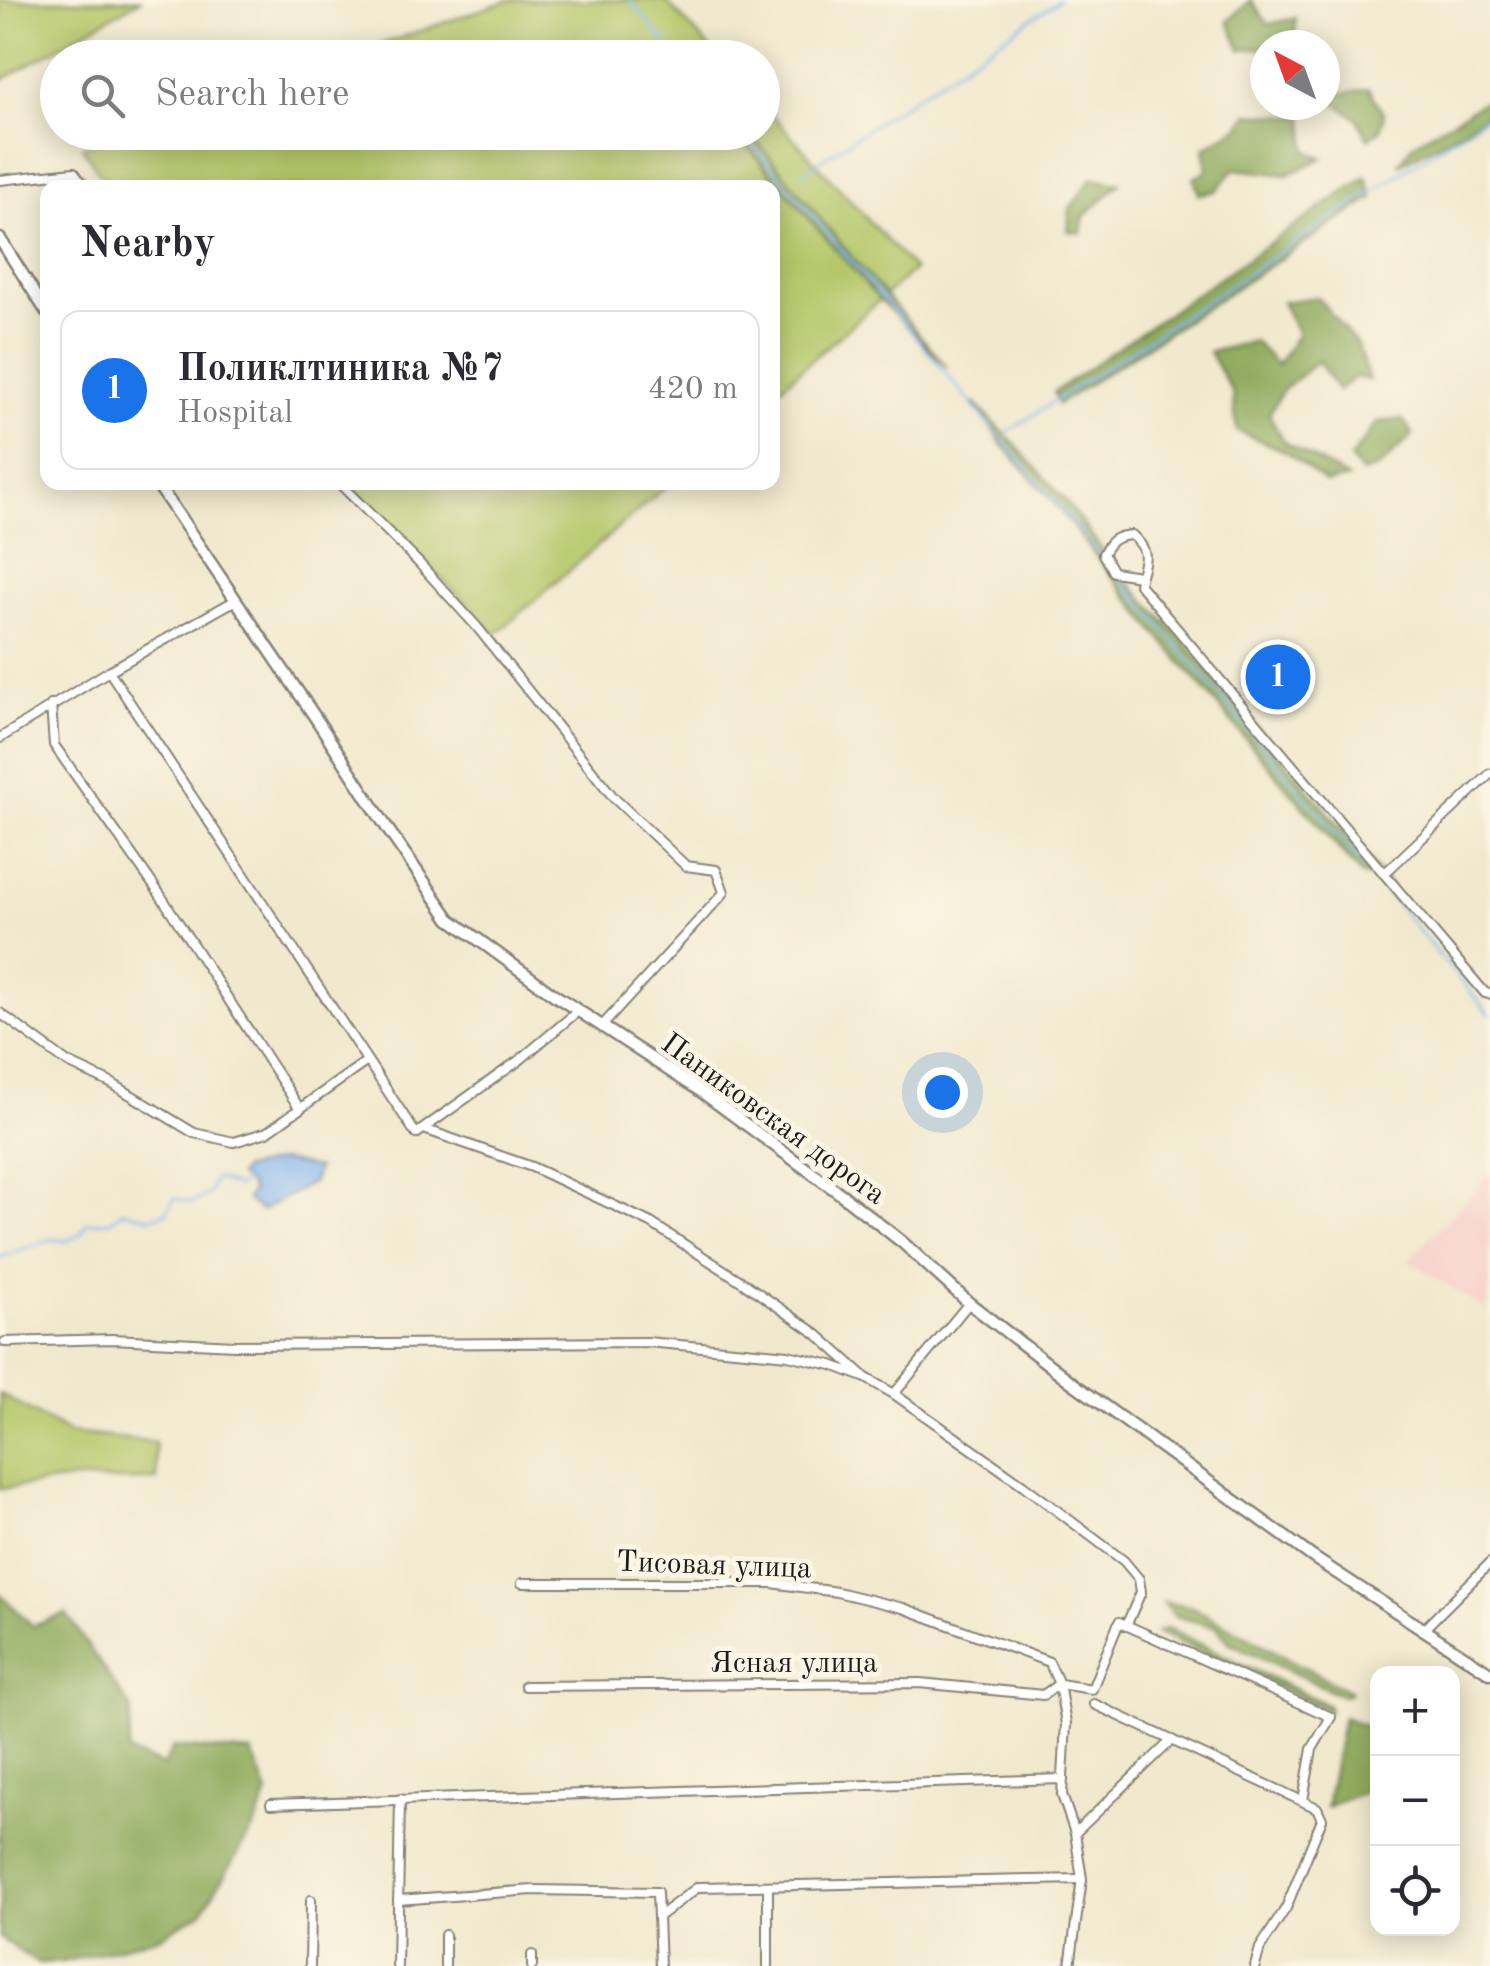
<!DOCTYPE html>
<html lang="en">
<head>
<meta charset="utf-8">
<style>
	:root { --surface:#fff; --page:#f7f7f7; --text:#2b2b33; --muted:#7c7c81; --line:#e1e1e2; --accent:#1a73e8 }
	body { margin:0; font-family:"Old Standard TT",serif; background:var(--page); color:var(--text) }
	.controls { position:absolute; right:30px; bottom:30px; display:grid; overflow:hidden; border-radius:20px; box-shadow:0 5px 25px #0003 }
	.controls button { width:90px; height:90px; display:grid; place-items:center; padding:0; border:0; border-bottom:2px solid var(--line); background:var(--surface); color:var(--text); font:50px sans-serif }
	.compass { position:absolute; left:1250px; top:30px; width:90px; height:90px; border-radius:50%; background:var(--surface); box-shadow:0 5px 25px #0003; rotate:319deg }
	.you { position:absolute; left:942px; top:1092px; width:35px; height:35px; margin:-25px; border:8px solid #fff; border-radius:50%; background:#1a73e8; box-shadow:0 0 0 15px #1a73e833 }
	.badge { display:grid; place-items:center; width:65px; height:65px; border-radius:50%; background:var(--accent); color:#fff; font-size:32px; font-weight:700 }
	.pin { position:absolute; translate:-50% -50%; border:5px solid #fff; box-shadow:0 2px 10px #0006 }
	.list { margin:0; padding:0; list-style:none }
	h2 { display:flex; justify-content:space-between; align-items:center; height:130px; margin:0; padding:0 40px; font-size:42px }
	h2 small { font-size:32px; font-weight:400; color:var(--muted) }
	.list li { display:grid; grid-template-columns:65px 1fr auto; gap:30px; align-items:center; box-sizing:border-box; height:160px; margin:0 20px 20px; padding:0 20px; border:2px solid var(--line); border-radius:20px }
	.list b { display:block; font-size:38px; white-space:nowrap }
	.list p { margin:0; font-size:32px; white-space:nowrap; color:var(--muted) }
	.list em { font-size:32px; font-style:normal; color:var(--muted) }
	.icon { flex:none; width:55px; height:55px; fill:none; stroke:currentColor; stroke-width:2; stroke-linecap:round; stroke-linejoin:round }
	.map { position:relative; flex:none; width:1490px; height:1966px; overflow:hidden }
	.search { position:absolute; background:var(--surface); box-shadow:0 5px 25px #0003; left:40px; top:40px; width:740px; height:110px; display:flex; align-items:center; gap:25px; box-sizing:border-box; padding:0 35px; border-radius:55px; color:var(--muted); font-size:38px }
	.panel { position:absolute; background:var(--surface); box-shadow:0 5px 25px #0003; left:40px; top:180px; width:740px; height:310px; border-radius:20px }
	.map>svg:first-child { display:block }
</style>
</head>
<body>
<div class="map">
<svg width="1490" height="1966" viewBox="0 0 1490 1966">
	<rect width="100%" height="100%" fill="#fcf5e5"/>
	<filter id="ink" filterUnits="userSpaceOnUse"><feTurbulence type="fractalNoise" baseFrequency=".01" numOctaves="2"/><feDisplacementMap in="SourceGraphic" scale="20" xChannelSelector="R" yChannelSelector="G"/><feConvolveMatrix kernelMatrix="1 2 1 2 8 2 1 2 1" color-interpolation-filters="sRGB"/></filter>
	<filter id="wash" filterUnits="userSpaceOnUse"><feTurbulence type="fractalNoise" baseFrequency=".0048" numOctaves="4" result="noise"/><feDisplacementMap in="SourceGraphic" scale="40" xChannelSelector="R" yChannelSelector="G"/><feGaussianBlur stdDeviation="2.25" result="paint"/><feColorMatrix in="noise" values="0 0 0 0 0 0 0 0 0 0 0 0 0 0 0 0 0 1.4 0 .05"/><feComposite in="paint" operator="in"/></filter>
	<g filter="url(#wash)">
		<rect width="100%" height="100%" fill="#f1e9ce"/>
		<polygon fill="#f7d0cb" points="1490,1174 1490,1292 1485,1309 1408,1261"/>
		<g fill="#b5c76b" stroke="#687244" stroke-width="2.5">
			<polygon points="0,0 140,0 0,81"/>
			<polygon points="509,0 665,0 718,57 342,58"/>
			<polygon points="763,105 914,270 773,394 772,188 108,187 82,147 125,132 762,132"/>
			<polygon points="348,483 670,483 496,634"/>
			<polygon points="0,1394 69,1433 155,1442 157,1480 71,1480 0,1489"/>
		</g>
		<g fill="#90ac5f" stroke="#56643e" stroke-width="2.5">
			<polygon points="1251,0 1268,24 1296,18 1295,44 1265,45 1265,48 1241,50 1228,21"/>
			<polygon points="1369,88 1384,115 1380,130 1368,139 1357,118 1327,97"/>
			<polygon points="1490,98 1490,112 1465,129 1399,165 1413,144"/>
			<polygon points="1248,113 1304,117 1307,151 1323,158 1287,175 1234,169 1216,191 1199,194 1194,178 1207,171 1204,148 1240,126"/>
			<polygon points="736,133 750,133 851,256 947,367 876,296"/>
			<polygon points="1366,177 1373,198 1058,404 1054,392"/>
			<polygon points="1092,178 1120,183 1084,216 1081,233 1068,231 1070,208"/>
			<polygon points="1317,297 1358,346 1369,380 1354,377 1338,391 1318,361 1283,390 1269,414 1283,441 1348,478 1326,483 1287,452 1237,431 1232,392 1209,352 1254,341 1277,365 1298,334 1282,302"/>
			<polygon points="973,402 1008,437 1064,499 1121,575 1178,634 1390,886 1360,874 1153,629 1056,505 1003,445"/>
			<polygon points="1402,419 1413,434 1380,467 1362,473 1350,459 1377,422"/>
			<polygon points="0,1594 33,1626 66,1614 132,1710 128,1752 163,1766 173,1747 252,1753 268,1793 257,1822 202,1912 159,1937 62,1962 37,1963 0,1938"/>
			<polygon points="1163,1603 1190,1606 1351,1692 1343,1696 1230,1643 1216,1627 1174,1616"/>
			<polygon points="1167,1628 1328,1705 1329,1711 1157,1632"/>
			<polygon points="1343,1717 1377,1730 1377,1787 1326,1807"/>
		</g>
		<polygon fill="#86b7f2" stroke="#516a87" stroke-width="2.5" points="281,1161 317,1168 313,1182 261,1211 247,1200 252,1190 245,1180 238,1176 243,1169"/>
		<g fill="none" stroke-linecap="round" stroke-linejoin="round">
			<g stroke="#86b7f2" stroke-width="2.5">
				<polyline points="630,0 678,58"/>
				<polyline points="742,132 1101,556"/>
				<polyline points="802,173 1059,0"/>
				<polyline points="1008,432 1490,114"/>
				<polyline points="1119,577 1490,1015"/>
				<polyline points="0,1257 52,1239 67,1241 82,1233 86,1223 111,1221 123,1211 150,1218 167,1212 174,1198 193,1203 210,1192 215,1178 238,1187 245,1180"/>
			</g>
		</g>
	</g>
	<g filter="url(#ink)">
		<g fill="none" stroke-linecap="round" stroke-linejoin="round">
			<defs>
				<g id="minor">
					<polyline points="0,180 74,172 86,188"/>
					<polyline points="338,482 418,562 477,627 614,798 686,866 716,870 724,892 722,895 602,1026"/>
					<path d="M1140 576 1113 572 1103 554C1110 540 1116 536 1132 535 1153 554 1143 561 1139 584L1485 993 1490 994"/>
					<polyline points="109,671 416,1134 521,1059 578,1011"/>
					<polyline points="51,705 54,745 159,893 300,1109"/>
					<polyline points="0,738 109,671 236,600"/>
					<polyline points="1384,874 1490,774"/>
					<polyline points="0,1013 68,1063 111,1083 194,1133 234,1142 267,1132 367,1061"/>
					<polyline points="424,1129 532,1167 651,1223 744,1283 817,1334 863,1375"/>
					<polyline points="5,1342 112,1339 235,1345 647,1342 788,1355 832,1365 866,1378 894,1394 969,1303"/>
					<polyline points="894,1394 1023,1485 1124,1561 1139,1579 1141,1592 1126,1626"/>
					<polyline points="522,1583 772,1583 837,1592 903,1608 1049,1662 1059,1684 1043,1695 920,1683 525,1686"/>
					<polyline points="1423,1630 1490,1563"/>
					<polyline points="1094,1704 1317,1808 1322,1819 1286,1908 1260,1948 1255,1966"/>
					<polyline points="271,1804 1063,1779"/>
					<polyline points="1075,1833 1062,1795 1066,1724 1059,1684 1092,1689 1119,1622 1331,1717 1312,1749 1303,1800"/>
					<polyline points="398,1900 533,1890 657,1892 660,1966"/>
					<polyline points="659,1916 698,1887 1082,1879"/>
					<polyline points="532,1955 532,1966"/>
					<polyline points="310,1966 311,1900"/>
					<polyline points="397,1966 400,1799"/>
					<polyline points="445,1966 445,1935"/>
					<polyline points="768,1966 768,1886"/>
					<polyline points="1070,1966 1082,1879 1075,1833 1172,1740"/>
				</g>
				<g id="tertiary">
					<polyline points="0,239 48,314"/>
					<polyline points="156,482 317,720 389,831 450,919 553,994 699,1090 842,1195 902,1242 969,1303 1070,1381 1314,1558 1490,1673"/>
				</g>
			</defs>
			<use href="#minor" stroke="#868275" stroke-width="12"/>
			<use href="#tertiary" stroke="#868275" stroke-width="15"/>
			<use href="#minor" stroke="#fff" stroke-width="8"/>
			<use href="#tertiary" stroke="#fff" stroke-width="10"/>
		</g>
	</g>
	<g text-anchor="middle" stroke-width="10" stroke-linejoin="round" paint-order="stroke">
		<g font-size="30" fill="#1c1c1c" stroke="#fcf5e5">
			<text transform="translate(774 1118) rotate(36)" y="10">Паниковская дорога</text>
			<text transform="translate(714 1564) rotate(2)" y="10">Тисовая улица</text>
			<text x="794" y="1672">Ясная улица</text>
		</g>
	</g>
</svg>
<div class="controls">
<button>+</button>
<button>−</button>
<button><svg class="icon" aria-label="locate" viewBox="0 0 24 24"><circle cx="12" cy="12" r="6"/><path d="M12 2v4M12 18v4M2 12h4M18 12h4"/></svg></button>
</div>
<svg class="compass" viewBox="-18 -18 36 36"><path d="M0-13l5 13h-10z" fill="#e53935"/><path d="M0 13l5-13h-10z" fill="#7c7c81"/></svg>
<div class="you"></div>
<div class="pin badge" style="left:1278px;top:677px">1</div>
<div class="search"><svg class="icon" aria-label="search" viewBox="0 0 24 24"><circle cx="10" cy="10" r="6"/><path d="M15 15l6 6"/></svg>Search here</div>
<section class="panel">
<h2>Nearby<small></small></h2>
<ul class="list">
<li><span class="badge">1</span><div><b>Поликлтиника №7</b><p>Hospital</p></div><em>420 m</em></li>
</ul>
</section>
</div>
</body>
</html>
